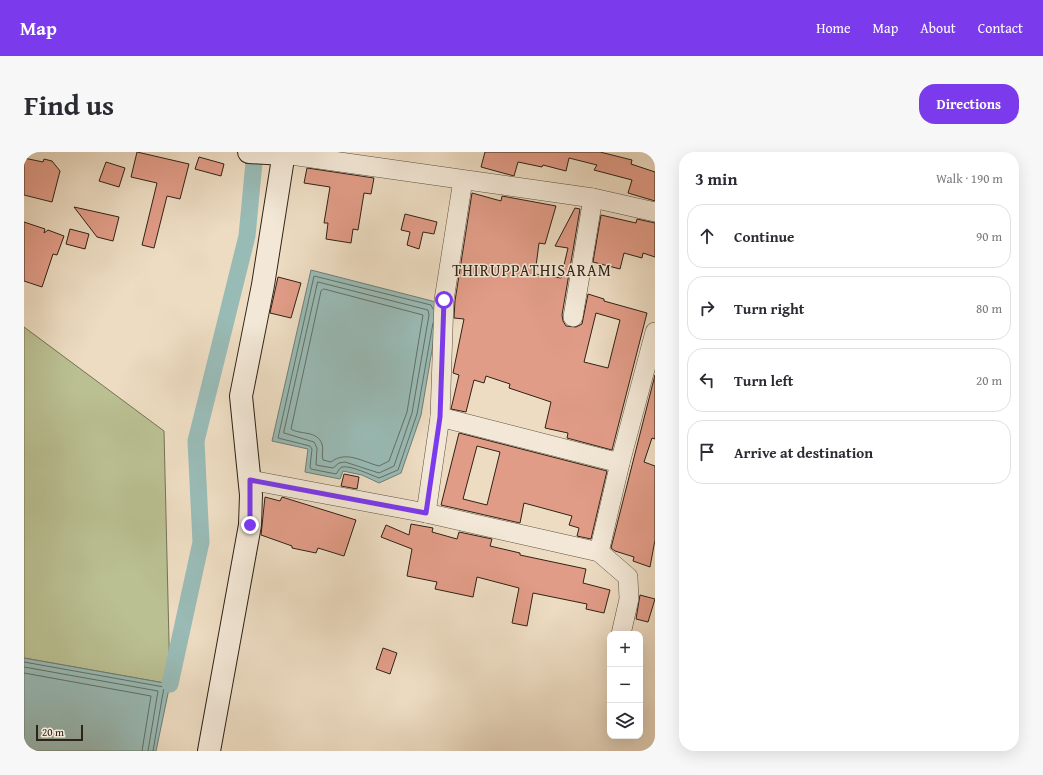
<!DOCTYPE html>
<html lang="en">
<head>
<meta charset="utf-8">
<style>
	:root { --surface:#fff; --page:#f7f7f7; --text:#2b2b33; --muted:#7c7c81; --line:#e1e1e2; --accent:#7c3aed }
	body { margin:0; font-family:"Gentium Book Plus",serif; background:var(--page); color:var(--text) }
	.controls { position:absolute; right:12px; bottom:12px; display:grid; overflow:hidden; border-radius:8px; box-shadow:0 4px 16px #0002 }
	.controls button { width:36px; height:36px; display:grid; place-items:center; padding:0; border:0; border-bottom:1px solid var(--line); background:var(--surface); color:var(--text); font:20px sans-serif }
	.scale { position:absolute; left:12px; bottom:10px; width:47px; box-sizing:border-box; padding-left:4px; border:2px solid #2f2316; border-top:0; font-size:11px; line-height:14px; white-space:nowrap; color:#2f2316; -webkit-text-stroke:3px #f3e8d7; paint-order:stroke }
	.stop { position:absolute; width:12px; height:12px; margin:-9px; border:3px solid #7c3aed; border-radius:50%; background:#fff }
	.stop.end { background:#7c3aed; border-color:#fff; box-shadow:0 1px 4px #0008 }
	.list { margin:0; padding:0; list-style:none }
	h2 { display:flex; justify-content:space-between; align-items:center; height:52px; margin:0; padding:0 16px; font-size:17px }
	h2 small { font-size:13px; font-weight:400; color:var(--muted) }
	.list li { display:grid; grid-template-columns:26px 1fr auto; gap:12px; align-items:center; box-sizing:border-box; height:64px; margin:0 8px 8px; padding:0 8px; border:1px solid var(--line); border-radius:16px }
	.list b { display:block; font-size:15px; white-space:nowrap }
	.list em { font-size:13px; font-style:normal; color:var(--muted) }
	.icon { flex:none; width:22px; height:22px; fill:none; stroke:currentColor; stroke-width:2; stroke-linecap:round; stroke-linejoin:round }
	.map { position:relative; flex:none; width:631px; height:599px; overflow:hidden; border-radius:16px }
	header { display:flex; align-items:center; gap:24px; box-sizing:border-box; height:56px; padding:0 20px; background:var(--accent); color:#fff }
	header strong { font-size:19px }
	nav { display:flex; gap:22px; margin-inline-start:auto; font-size:14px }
	.intro { display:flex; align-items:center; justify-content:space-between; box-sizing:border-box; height:96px; padding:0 24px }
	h1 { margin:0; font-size:28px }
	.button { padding:10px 18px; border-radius:16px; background:var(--accent); color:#fff; font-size:14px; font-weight:700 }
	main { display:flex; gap:24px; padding:0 24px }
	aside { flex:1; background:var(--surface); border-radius:16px; box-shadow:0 4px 16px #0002 }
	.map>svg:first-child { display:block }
</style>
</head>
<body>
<header>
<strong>Map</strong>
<nav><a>Home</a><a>Map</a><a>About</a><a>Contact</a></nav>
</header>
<div class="intro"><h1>Find us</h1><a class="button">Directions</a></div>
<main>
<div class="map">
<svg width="631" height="599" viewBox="0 0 631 599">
	<rect width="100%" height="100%" fill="#eddcc2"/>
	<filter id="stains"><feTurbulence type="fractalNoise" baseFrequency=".005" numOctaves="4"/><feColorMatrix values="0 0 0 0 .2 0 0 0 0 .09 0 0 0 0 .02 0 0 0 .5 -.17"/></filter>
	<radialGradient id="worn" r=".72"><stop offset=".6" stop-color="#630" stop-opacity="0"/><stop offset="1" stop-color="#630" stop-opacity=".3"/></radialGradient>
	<polygon fill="#bac092" stroke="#747254" points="0,175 140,279 146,532 0,506"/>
	<g fill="#99bbb6" stroke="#6f7e76">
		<polygon points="287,118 412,150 414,163 397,263 377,321 355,331 338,323 319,319 316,327 281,320 284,297 248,289"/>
		<polygon points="0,506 146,532 132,599 0,599"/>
	</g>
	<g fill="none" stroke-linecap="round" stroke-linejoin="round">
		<g stroke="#646f66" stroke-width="1">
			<polygon points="294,130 404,158 405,163 388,261 370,314 355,321 321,310 315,311 309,316 292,313 293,296 290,290 260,281"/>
			<path d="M300 137 399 163 383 260 365 309 355 314C339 310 322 298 307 310L299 308C297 303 300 297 298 292 293 278 276 283 267 277L297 139Z"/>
			<path d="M409 171 393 262 374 318 355 326C347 323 326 313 318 315 315 316 314 320 312 322L287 317 286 315 288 297 286 294 254 286 290 124 407 153 409 157"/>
			<polyline points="0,510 140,535 129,599"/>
			<polyline points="0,515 134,539 124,599"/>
			<polyline points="0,521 127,544 118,599"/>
		</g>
		<polyline stroke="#99bbb6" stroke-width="17" points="146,532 177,390 172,289 223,84 231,0"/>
	</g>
	<g fill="#e19c87" stroke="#2f2316" fill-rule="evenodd">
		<polygon points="113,0 165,12 156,47 143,44 130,96 118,93 133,31 107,25"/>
		<polygon points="461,0 576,0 608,8 607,12 631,20 631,49 604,41 608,28 570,18 573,13 545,6 542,19 519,13 518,15 494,10 490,24 457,15"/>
		<polygon points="175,5 200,12 197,24 171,17"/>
		<polygon points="0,6 19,10 20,7 28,9 36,19 28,50 0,43"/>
		<polygon points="82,10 101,16 95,35 75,29"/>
		<polygon points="283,16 350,26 347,42 340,41 334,78 329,77 327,91 302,87 304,71 300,71 306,35 280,31"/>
		<path d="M448 41 477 49 478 44 532 54 521 92 515 91 511 122 537 126 544 96 531 94 551 56 556 57 538 163 539 169 542 174 552 175 558 172 564 142 580 147V149L623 161 588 298 543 286 544 281 521 276 527 250 485 236 486 232 462 224 460 231 450 228 442 260 427 257 435 223 429 221 440 167 430 166 431 149ZM572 161 596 168 584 216 560 210Z"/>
		<polygon points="50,55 95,65 89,89 73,85"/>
		<polygon points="381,62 413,70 410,82 399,80 395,97 383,93 386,80 377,78"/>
		<polygon points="577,63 612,71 613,67 631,71 631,105 619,101 618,106 600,101 596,117 569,110"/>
		<polygon points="0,70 21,77 20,81 24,78 40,84 33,103 29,102 18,135 0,129"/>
		<polygon points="46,77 65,82 61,97 42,92"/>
		<polygon points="254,125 277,131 267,166 246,161"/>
		<polygon points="631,223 631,287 628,286 620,310 631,314 631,388 626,415 609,409 610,405 591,399 587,396"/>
		<path d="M435 281 583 319 567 387 553 384 555 376 545 373 548 364 500 351 496 371 417 353ZM453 294 476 300 463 353 439 347Z"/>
		<polygon points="320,322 335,325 333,337 317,334"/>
		<polygon points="241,345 256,349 258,345 332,368 320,404 294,396 292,401 268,396 268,394 237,383"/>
		<polygon points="387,372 409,376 408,380 433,387 435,380 468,387 466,394 496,401 496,403 562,417 559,431 586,438 580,461 562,457 563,452 509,441 503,474 488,471 495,436 453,425 449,445 411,437 413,430 383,424 388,397 357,385 362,373 385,383"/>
		<polygon points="616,443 631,447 624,470 612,467"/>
		<polygon points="359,496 373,501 366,522 352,517"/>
	</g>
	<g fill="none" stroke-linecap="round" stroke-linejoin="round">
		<defs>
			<g id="street">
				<polyline points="260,2 569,46 631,60"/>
				<polyline points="549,165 569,46"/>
				<polyline points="416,265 596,311"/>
				<polyline points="226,328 402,361 575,400 596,311 631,180"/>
				<polyline points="402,361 416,265 420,148 439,28"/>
				<polyline points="575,400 604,425 605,447 597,482"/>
			</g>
			<g id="secondary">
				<polyline points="225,0 260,2"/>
				<polyline points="185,599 226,373 227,343 217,244 239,133 260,0"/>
			</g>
		</defs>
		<use href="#street" stroke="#5e5141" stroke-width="20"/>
		<use href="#secondary" stroke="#2f2316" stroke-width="24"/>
		<use href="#street" stroke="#f3e8d7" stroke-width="19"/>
		<use href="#secondary" stroke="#f3e8d7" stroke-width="22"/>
	</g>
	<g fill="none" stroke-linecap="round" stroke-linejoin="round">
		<polyline stroke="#7c3aed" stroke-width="5" points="226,373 226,328 402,361 416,265 420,148"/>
	</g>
	<g text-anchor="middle" stroke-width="3" stroke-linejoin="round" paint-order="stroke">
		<g font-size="16" letter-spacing="1" fill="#2f2316" stroke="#f3e8d7">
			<text x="508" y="124">THIRUPPATHISARAM</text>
		</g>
	</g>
	<rect width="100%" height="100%" filter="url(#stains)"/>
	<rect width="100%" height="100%" fill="url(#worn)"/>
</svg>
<div class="controls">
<button>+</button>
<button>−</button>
<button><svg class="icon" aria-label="layers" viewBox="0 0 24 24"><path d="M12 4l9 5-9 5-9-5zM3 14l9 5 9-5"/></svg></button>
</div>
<div class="scale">20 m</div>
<div class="stop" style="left:420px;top:148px"></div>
<div class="stop end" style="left:226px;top:373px"></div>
</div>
<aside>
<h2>3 min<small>Walk · 190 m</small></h2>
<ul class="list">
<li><svg class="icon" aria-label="ahead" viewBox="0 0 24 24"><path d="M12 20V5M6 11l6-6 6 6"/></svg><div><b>Continue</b></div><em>90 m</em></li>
<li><svg class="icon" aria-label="right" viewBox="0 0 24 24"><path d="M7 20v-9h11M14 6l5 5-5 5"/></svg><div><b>Turn right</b></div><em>80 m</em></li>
<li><svg class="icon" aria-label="left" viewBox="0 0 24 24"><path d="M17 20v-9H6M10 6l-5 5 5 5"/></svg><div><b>Turn left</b></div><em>20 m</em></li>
<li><svg class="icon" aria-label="arrive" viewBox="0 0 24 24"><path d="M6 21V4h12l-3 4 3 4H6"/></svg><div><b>Arrive at destination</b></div></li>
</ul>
</aside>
</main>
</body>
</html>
